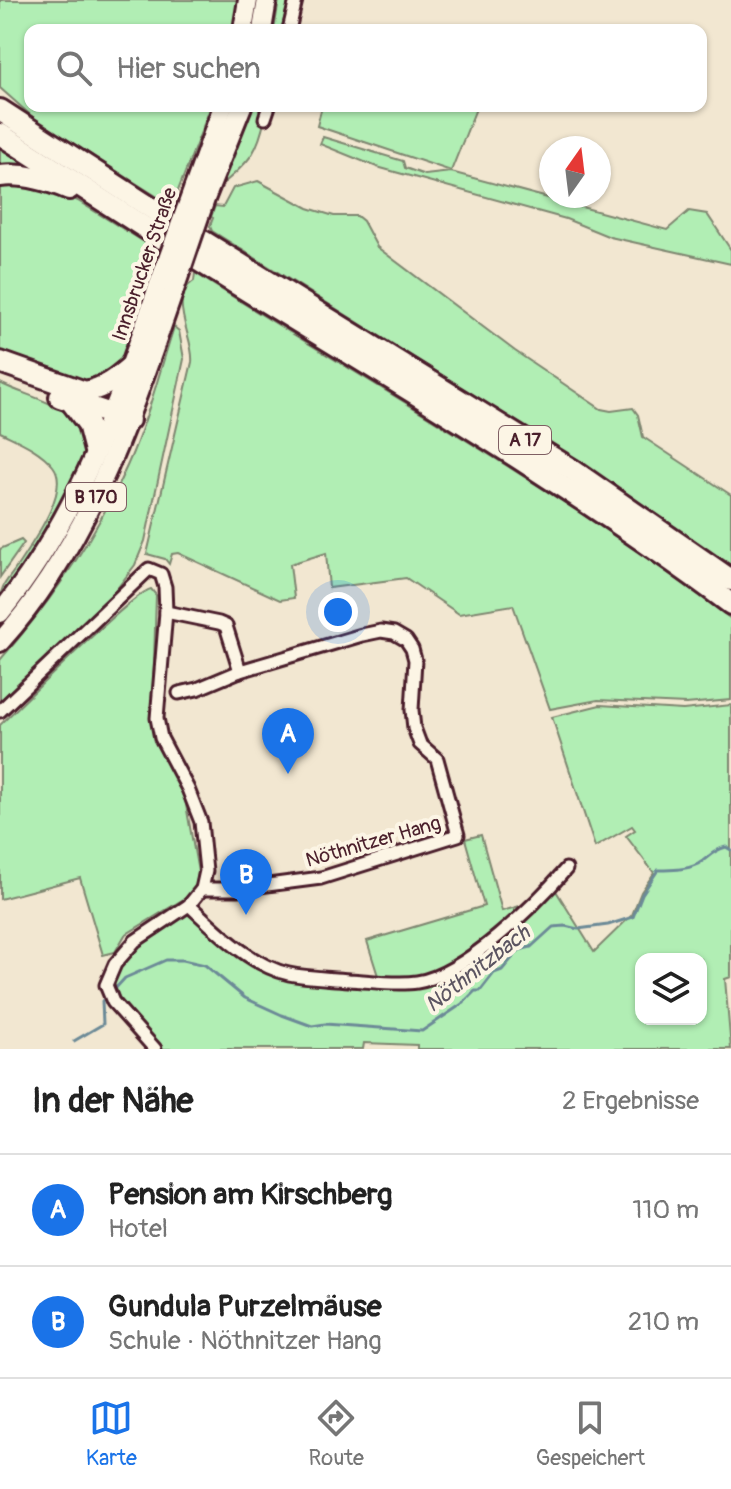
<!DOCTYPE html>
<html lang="de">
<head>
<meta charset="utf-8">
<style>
	:root { --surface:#fff; --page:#f2f2f2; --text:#222; --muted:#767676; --line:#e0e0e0; --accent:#1a73e8 }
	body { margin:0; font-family:Pangolin,sans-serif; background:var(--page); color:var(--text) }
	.controls { position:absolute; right:24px; bottom:24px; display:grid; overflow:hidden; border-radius:16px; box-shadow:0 2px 6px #0004 }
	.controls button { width:72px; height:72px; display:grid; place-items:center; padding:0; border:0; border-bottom:2px solid var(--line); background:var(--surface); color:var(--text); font:40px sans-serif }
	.compass { position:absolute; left:539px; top:136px; width:72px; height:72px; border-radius:50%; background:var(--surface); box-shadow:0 2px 6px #0004; rotate:14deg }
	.you { position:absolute; left:338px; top:612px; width:28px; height:28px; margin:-20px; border:6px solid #fff; border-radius:50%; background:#1a73e8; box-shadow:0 0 0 12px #1a73e833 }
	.badge { display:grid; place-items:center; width:52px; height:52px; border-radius:50%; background:var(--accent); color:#fff; font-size:26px; font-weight:700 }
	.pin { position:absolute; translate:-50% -66px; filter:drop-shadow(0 2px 4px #0008) }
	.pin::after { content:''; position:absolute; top:42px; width:28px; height:24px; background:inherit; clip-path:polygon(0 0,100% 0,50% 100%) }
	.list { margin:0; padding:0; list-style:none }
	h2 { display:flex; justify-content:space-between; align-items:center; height:104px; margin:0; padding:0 32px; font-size:34px }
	h2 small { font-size:26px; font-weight:400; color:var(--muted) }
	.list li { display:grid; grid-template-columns:52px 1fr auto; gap:24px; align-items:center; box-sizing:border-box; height:112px; padding:0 32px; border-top:2px solid var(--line) }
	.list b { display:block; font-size:30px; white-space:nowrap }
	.list p { margin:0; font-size:26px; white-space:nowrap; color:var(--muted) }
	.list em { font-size:26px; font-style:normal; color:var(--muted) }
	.icon { flex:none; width:44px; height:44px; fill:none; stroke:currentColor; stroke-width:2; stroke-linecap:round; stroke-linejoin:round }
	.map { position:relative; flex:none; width:731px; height:1049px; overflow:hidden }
	.search { position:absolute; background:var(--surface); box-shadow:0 2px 6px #0004; left:24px; right:24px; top:24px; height:88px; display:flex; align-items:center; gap:20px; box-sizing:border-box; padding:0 28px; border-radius:16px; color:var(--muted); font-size:30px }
	.sheet { height:328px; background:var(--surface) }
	nav { display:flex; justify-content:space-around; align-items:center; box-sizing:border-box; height:112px; border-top:2px solid var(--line); background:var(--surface); font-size:22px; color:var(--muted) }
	nav a { display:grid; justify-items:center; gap:4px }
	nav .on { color:var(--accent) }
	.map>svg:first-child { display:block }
</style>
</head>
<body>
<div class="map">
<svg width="731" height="1049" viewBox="0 0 731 1049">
	<rect width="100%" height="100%" fill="#f2e7d1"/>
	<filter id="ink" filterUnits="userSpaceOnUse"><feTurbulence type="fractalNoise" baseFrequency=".0125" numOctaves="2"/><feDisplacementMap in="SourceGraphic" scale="16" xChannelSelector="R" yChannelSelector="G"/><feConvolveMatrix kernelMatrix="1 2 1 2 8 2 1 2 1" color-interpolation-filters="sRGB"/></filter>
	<g filter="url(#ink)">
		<g fill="#b1eeb4" stroke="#7e8670" stroke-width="2" fill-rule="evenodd">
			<polygon points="0,0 238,0 233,30 30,30 30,106 211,106 172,206 36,120 0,88"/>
			<polygon points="279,0 289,0 281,30 274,30"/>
			<path d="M253 106H260L259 113 265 118C258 151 251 160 225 182L223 177Z"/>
			<polygon points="322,106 477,106 451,171 317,126"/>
			<polygon points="323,137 403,161 405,168 425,175 451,172 667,230 689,211 707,214 731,250 731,264 610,237 566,219 377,167 320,144"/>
			<polygon points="0,145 39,172 0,172"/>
			<path d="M0 180 52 188 78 201 157 250 148 277 151 279C143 308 131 336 120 364L117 363 111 372 87 383 0 357Z"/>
			<polygon points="258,181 308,208 334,216 357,216 363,221 377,247 515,351 601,409 611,411 633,408 638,415 643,437 731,495 731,565 579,461 212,231 210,226 213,218 211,217 215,206 223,207 233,188"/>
			<path d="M195 273C375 387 559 489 731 619V700L686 704 598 700 550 709 513 605 459 614 406 578 329 588 326 553 290 564 294 598 280 600 178 553 172 554 169 564 165 559 147 554 192 362C195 339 166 298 194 281Z"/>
			<path d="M174 327 179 331 184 359 145 541 135 565 109 599 0 701V660C52 601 95 538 127 466 147 422 159 373 174 327Z"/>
			<path d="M0 383C24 396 74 405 78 430L80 429 87 445 85 458 31 563 0 600C0 586 9 579 16 568 30 546 72 490 53 466 39 449 18 441 0 432Z"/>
			<polygon points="21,540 24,543 0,577 0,549"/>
			<path d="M151 589 156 595 152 729 185 799 198 872 195 892 125 935 115 952 103 955 80 878 0 899V725C22 704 132 593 151 589Z"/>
			<path d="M600 705 683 710 731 705V977L725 979 731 1049H417V1045L364 1043 363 1049H162L119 997 113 980C130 947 157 932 188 913L269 971 397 986 447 975 553 886 594 952 632 915 641 892 654 873 626 836 635 830 632 826 595 847 552 717ZM641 959H701V1019H641Z"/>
			<path d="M481 835 502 911 527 904C493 933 458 974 411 979 400 980 389 979 379 979L367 941 484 906 465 839Z"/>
		</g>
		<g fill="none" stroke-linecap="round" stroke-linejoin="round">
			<g stroke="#6c8a97" stroke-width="3">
				<path d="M113 991 125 978 166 960H183L205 965 245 998 282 1015 312 1026 325 1024 422 1031 462 1004 475 991H480L494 973 502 970 519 950 531 947 553 927 565 926 578 929 608 925 633 917 642 894 658 870C671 870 686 870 698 864 710 857 711 851 726 847L731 850"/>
				<polyline points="74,1041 103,1024 102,1001 107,996"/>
			</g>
			<defs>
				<g id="minor">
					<polyline points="289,30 296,0"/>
					<polyline points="265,118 269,106"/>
					<polyline points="166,612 219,623 226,626 240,671 362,635 381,631 394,633 406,640 412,649 415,660 412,710 414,728 420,744 437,759 458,835 321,878 237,889 202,889"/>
					<polyline points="179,693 197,689 240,671"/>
					<polyline points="0,711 149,569 161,574 165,587 166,612 157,718 161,738 188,789 201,822 206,871 202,889 189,905 135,941 115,964 106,985 113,1002 155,1049"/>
					<path d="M189 905C216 930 251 966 289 974 308 978 330 978 349 980 371 981 395 985 417 982 464 975 535 905 566 869"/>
				</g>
				<g id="primary">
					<polyline points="243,30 248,0"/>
					<polyline points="262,30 267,0"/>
					<polyline points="193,190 223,106"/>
					<polyline points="205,199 242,106"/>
					<path d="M0 613C78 518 120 399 159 284"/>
					<path d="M0 642C90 543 130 417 173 293"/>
				</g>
				<g id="motorway">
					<polyline points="0,110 168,219"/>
					<polyline points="0,134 161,238"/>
					<path d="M0 176C24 173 47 180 69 189"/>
					<polyline points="203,241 571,469 731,580"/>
					<path d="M196 259C376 371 561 477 731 604"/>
					<path d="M0 362 85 392C105 388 117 378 132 365"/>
					<polyline points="60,397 129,420"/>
					<polyline points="70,400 88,424 95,451"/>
				</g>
			</defs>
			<use href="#minor" stroke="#4a1f2b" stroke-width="17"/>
			<use href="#primary" stroke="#4a1f2b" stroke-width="24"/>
			<use href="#motorway" stroke="#4a1f2b" stroke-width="26"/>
			<use href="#minor" stroke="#fcf5e5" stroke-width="11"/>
			<use href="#primary" stroke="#fcf5e5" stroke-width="18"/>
			<use href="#motorway" stroke="#fcf5e5" stroke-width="20"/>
			<defs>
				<g id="primary-bridge">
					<polyline points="159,284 193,190"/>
					<polyline points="173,293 205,199"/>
				</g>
			</defs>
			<use href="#primary-bridge" stroke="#4a1f2b" stroke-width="24" stroke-linecap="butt"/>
			<use href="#primary-bridge" stroke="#fcf5e5" stroke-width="18"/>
		</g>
	</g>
	<g text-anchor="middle" stroke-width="8" stroke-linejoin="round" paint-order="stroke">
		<g fill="#fcf5e5" stroke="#7f5f63" stroke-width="2">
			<rect x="499" y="426" width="52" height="28" rx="6"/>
			<rect x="66" y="483" width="60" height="28" rx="6"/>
		</g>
		<g font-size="18" font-weight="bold" fill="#4a1f2b">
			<text x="525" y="446">A 17</text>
			<text x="96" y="503">B 170</text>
		</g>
		<g font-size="20" fill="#4a1f2b" stroke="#fcf5e5">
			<text transform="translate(144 264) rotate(-71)" y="7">Innsbrucker Straße</text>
			<text transform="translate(373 841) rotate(-16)" y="7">Nöthnitzer Hang</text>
		</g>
		<g font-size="22" font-style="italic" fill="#5b5461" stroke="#fcf5e5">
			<text transform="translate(477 968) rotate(-38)" y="8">Nöthnitzbach</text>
		</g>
	</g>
</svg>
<div class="controls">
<button><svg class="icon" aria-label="layers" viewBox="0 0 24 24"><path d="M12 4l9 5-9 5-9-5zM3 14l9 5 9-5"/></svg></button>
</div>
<svg class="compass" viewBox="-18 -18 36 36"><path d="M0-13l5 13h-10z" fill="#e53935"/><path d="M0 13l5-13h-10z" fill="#767676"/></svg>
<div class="you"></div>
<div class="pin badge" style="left:288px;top:774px">A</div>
<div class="pin badge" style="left:246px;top:915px">B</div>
<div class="search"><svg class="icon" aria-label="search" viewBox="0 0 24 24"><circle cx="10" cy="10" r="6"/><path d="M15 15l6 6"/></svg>Hier suchen</div>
</div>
<section class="sheet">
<h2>In der Nähe<small>2 Ergebnisse</small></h2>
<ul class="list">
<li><span class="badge">A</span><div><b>Pension am Kirschberg</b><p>Hotel</p></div><em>110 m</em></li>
<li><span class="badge">B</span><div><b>Gundula Purzelmäuse</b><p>Schule · Nöthnitzer Hang</p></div><em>210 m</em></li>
</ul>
</section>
<nav>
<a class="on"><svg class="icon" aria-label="map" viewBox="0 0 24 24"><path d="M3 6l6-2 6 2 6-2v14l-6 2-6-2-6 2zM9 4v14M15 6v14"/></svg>Karte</a>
<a><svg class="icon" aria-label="directions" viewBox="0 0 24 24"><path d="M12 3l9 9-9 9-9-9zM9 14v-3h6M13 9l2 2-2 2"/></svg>Route</a>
<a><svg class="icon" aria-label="saved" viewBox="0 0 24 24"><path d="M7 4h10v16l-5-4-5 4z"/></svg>Gespeichert</a>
</nav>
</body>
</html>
